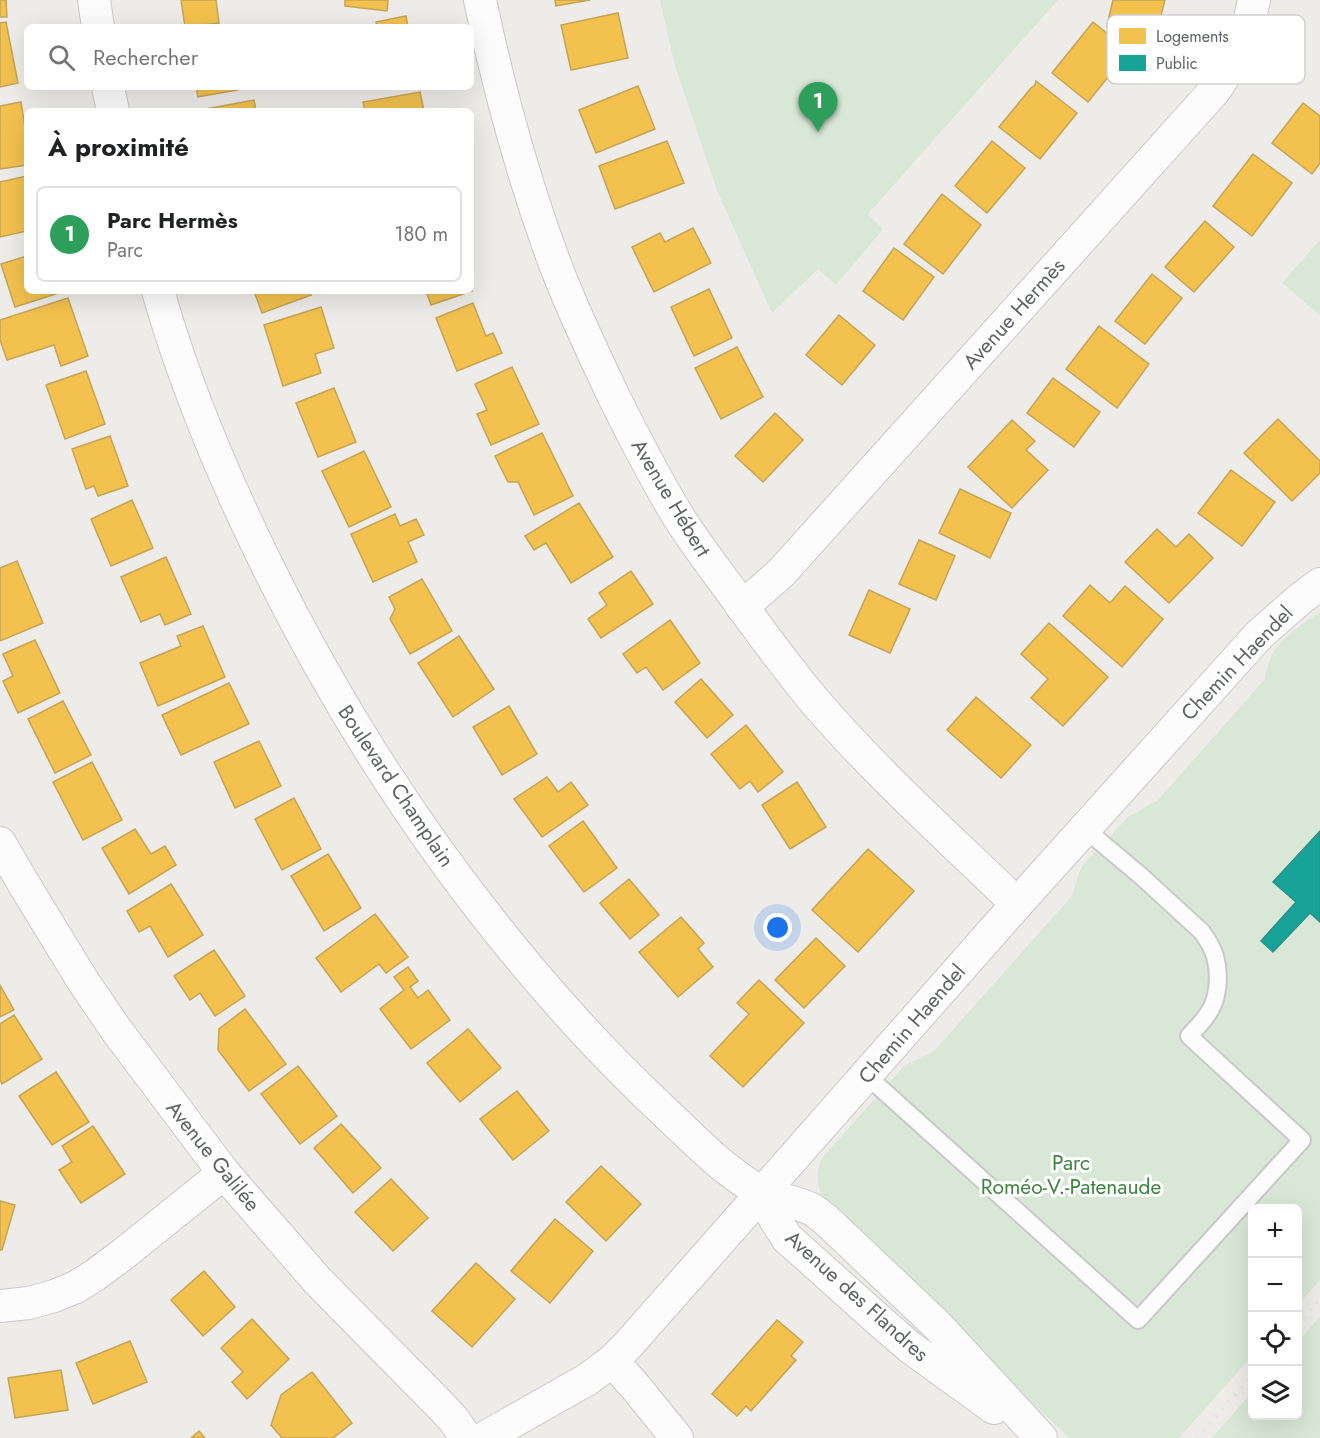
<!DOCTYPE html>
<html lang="fr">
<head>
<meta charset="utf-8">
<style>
	:root { --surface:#fff; --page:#f6f6f6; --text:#202124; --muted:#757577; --line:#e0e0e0; --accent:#1a73e8 }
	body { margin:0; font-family:Jost,sans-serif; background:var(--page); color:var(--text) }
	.controls { position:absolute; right:18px; bottom:18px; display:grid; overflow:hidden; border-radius:9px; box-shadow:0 6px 24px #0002 }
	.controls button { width:54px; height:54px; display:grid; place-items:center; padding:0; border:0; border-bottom:2px solid var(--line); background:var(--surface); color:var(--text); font:30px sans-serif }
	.you { position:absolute; left:778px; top:928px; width:21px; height:21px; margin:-15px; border:4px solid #fff; border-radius:50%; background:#1a73e8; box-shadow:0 0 0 9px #1a73e833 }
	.badge { display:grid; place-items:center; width:39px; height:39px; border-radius:50%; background:var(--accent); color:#fff; font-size:20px; font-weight:700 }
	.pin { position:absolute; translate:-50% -50px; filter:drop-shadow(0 2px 3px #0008) }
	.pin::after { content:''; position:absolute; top:32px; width:21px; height:18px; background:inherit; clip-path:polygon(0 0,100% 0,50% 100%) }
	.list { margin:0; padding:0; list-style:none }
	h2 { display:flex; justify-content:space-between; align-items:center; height:78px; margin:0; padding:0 24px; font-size:26px }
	h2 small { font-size:20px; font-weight:400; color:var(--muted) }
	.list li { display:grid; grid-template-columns:39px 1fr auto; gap:18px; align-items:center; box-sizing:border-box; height:96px; margin:0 12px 12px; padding:0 12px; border:2px solid var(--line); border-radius:9px }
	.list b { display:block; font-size:22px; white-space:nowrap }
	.list p { margin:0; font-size:20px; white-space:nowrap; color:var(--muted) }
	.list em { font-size:20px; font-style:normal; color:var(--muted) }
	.icon { flex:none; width:33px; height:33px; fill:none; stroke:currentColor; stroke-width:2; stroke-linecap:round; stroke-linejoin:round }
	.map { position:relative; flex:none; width:1320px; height:1438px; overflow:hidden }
	.search { position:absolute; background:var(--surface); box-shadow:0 6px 24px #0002; left:24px; top:24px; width:450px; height:66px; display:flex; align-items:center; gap:15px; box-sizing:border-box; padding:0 21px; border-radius:9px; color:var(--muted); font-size:22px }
	.panel { position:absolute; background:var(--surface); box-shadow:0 6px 24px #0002; left:24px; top:108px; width:450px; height:186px; border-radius:9px }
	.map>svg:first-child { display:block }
</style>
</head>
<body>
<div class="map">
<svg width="1320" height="1438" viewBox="0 0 1320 1438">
	<rect width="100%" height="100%" fill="#eeece9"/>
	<g fill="#d9e8d6">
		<polygon points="660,0 1058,0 868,214 883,229 836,285 818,269 772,313 718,193 675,66"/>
		<polygon points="1320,240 1320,315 1282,283"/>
		<path d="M1320 612V1280L1298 1305V1208H1252V1356L1179 1438H1070L1011 1383 823 1200C817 1187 815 1171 822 1158L904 1066 934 1051 1071 897C1076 887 1077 876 1082 866L1128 817 1158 800 1264 680C1266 672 1268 664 1271 657 1277 640 1306 622 1320 612Z"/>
		<polygon points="1320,1316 1320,1438 1212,1438 1252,1392 1252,1416 1298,1416 1298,1342"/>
	</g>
	<g fill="#f2c14e" stroke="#c6a455" stroke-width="1.5">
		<polygon points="0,0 6,0 7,17 0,17"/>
		<polygon points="181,0 216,0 219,23 185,27"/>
		<polygon points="345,0 388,0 387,11 345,6"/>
		<polygon points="555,0 590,0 556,6"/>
		<polygon points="1113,0 1165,0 1155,38 1107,25"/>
		<polygon points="618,13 628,58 571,70 561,25"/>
		<polygon points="406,16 408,27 377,27 376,22"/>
		<polygon points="6,22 18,83 0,87 0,23"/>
		<polygon points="1093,22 1129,51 1088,102 1052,73"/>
		<polygon points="1036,81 1077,113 1040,159 999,127 1031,88 1035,85"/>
		<polygon points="638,86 655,129 596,153 579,110"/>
		<polygon points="196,87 237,87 238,90 198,97"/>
		<polygon points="420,92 424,111 365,111 363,102"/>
		<polygon points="254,100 256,111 205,111 205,109"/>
		<polygon points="21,102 27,140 27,165 0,169 0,106"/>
		<polygon points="1303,103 1320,116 1320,163 1312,174 1272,143"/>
		<polygon points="667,141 684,183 615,209 599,166"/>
		<polygon points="992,141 1025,168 987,213 955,186"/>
		<polygon points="1253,154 1292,183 1252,236 1213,206"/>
		<polygon points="27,176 27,231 0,237 0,182"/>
		<polygon points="942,194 981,225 943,274 904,244"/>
		<polygon points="1205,221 1234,247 1194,292 1165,267"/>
		<polygon points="693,228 711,263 654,292 632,247 660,233 665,242"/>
		<polygon points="894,248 934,277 903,320 863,291"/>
		<polygon points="27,256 27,291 65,291 15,307 1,264"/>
		<polygon points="1152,274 1182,298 1145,344 1115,321"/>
		<polygon points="471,289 472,291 431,305 426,291 471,291"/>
		<polygon points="709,289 732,338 694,356 671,307"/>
		<polygon points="254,291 309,291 311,295 262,313"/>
		<polygon points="68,298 88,356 61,366 54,345 7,360 0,340 0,320"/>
		<polygon points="473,303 486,336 493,333 502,353 457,371 436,318"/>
		<polygon points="321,307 334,348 315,354 321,373 283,386 264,325"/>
		<polygon points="839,315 875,345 842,385 806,355"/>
		<polygon points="1099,326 1149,364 1117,408 1066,369"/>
		<polygon points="737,347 763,397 721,419 695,368"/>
		<polygon points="512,367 539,424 491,445 477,414 487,410 475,384"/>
		<polygon points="86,371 105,424 65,439 46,385"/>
		<polygon points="1053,378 1100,412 1074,447 1027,413"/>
		<polygon points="334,388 356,442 318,457 296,403"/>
		<polygon points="775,413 803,440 763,482 735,456"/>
		<polygon points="1278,419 1320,461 1320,473 1292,501 1244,453"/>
		<polygon points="1012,420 1035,441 1026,450 1048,470 1012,508 968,467"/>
		<polygon points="542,433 573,496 534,515 518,482 508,482 495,456"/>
		<polygon points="110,436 128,486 98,496 94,486 86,489 72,449"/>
		<polygon points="364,451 391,507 349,527 322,471"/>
		<polygon points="1231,470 1275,502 1242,546 1198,513"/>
		<polygon points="960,489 1011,513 990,558 939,533"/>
		<polygon points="132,500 153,548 111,566 91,519"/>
		<polygon points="579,503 613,557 571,583 546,543 534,550 525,536"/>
		<polygon points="395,514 400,526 416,519 424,535 408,542 417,562 373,582 351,534"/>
		<polygon points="1157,529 1176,547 1189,534 1213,558 1169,603 1125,562"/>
		<polygon points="919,540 955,556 936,600 899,584"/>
		<polygon points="166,557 191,614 165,625 160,614 141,622 121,577"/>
		<polygon points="17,561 43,623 0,641 0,568"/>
		<polygon points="631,571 653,604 601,638 588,619 607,605 599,593"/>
		<polygon points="422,579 452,631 410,654 390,619 395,609 389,597"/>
		<polygon points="1090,585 1110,603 1125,586 1163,619 1122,667 1063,616"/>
		<polygon points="869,590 910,609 890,653 849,635"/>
		<polygon points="670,620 700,663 663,690 646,667 637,673 623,654"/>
		<polygon points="1049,623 1108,677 1063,726 1031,698 1048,679 1021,654"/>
		<polygon points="203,626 225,677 158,706 140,663 181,646 177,636"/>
		<polygon points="459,636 494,689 453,717 418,663"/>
		<polygon points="35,640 60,693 18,713 3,681 13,676 3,654"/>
		<polygon points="701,679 733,715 707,738 675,702"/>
		<polygon points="229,683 249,724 181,755 162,715"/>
		<polygon points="976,697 1031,745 1001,778 947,730"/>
		<polygon points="63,701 91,755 55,773 28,719"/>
		<polygon points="509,706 537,754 502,775 473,727"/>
		<polygon points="746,725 783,772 758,792 750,781 740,789 711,754"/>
		<polygon points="259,741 281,786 235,808 214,762"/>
		<polygon points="92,762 122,820 83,840 53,782"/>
		<polygon points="547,777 558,792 571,782 588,805 542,837 514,799"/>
		<polygon points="797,782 826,827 790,849 762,805"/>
		<polygon points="294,798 321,849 282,870 255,819"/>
		<polygon points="583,821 617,868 584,892 549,846"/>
		<polygon points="135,829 151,854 165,846 176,865 129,894 102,848"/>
		<polygon points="868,849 914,891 858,952 812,910"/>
		<polygon points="328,854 361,908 324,931 291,876"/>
		<polygon points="629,879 659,915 630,939 600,903"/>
		<polygon points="171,884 203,935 168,957 150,926 139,932 127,911"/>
		<polygon points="375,914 408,957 386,973 379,964 341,992 316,958"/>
		<polygon points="681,917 704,943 698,949 713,967 678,997 639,952"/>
		<polygon points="816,938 845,966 804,1008 775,980"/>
		<polygon points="214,950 245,996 215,1016 200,993 190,1000 174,976"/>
		<polygon points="408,967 418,981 410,987 418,998 428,990 450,1020 411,1049 380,1009 404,990 394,977"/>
		<polygon points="759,980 804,1023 743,1087 710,1056 749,1014 737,1003"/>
		<polygon points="0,985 14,1010 0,1017"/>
		<polygon points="245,1009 286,1064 249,1091 218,1050 219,1029"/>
		<polygon points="14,1015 42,1059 2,1084 0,1080 0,1024"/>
		<polygon points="468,1029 501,1068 460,1102 427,1063"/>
		<polygon points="298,1066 337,1116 300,1144 261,1094"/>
		<polygon points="56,1072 89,1122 52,1145 19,1096"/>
		<polygon points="517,1091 549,1131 513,1160 480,1119"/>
		<polygon points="341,1124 381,1168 353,1193 314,1148"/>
		<polygon points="93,1126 125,1174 81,1203 59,1170 72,1162 62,1146"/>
		<polygon points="601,1166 641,1204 606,1241 566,1202"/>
		<polygon points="391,1179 428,1218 393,1251 355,1212"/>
		<polygon points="0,1201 15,1205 2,1250 0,1250"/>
		<polygon points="555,1219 593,1251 550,1303 511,1271"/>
		<polygon points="476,1263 515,1299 472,1347 432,1311"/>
		<polygon points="204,1271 235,1307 203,1336 171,1300"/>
		<polygon points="252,1319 289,1359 247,1399 232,1382 243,1372 221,1348"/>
		<polygon points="777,1320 803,1342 791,1356 796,1360 751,1411 746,1406 737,1416 712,1394"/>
		<polygon points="130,1341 147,1382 93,1404 76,1363"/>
		<polygon points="61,1370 68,1410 15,1418 8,1378"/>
		<polygon points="312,1372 352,1423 333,1438 282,1438 271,1425 281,1395"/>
		<polygon points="199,1431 205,1438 191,1438"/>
	</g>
	<polygon fill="#17a398" stroke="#2d9089" stroke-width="1.5" points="1320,831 1320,922 1310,913 1273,952 1261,941 1296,902 1273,882"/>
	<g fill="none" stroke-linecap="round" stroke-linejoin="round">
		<defs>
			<path id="service" d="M866 1075 1138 1320 1302 1140 1189 1036C1195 1029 1202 1023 1207 1015 1219 1000 1220 974 1215 956 1212 947 1207 939 1202 932L1141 876 1085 829"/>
			<g id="minor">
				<polyline points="94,0 98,27"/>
				<path d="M480 0C499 90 523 178 555 264 572 309 593 353 614 397 634 437 654 477 678 516 695 543 715 569 734 595 759 630 785 665 812 698 875 772 948 837 1017 904"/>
				<polyline points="108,87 113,111"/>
				<path d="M158 291C184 383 222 473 264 559 347 729 448 881 575 1021 605 1054 637 1086 670 1117 687 1133 704 1150 722 1165 734 1174 752 1189 766 1194 780 1200 797 1202 811 1209 816 1211 820 1216 825 1219L937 1325 1041 1438"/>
				<polyline points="742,607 781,573 1215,90 1232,64 1245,40 1254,0"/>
				<polyline points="0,843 25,886 83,981 117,1031 224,1173 317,1280 442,1407 454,1420 466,1438"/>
				<polyline points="762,1193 775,1219 787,1238 882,1323 911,1348 994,1408"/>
				<polyline points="0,1306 29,1303 54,1296 76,1287 95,1275 122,1255 224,1173"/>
				<polyline points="612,1361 633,1384 677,1438"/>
				<polyline points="484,1438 588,1379 612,1361 628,1345 1017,904 1259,635 1300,599 1320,584"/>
			</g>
		</defs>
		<use href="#service" stroke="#c8c8c8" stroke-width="20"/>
		<use href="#minor" stroke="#c8c8c8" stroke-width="34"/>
		<use href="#service" stroke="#fcfcfc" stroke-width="16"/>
		<use href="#minor" stroke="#fcfcfc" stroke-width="32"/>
		<g stroke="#e3e3e2" stroke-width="4.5" stroke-dasharray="1.5 8" stroke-linecap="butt">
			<polyline points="1298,1325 1320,1299"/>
			<polyline points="1197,1438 1252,1375"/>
		</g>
	</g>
	<g text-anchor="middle" stroke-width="6" stroke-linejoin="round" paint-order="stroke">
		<g font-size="21" fill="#5f6266" stroke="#fff">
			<text transform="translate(1014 314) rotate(-48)" y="7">Avenue Hermès</text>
			<text transform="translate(671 498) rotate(59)" y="7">Avenue Hébert</text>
			<text transform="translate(1237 663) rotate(-46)" y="7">Chemin Haendel</text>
			<text transform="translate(396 786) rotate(56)" y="7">Boulevard Champlain</text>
			<text transform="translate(912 1024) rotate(-49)" y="7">Chemin Haendel</text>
			<text transform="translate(213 1156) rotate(51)" y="7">Avenue Galilée</text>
			<text transform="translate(857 1296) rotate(42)" y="7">Avenue des Flandres</text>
		</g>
		<g font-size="21" fill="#3f8441" stroke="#fff">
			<text x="1071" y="1170">Parc<tspan x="1071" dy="24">Roméo-V.-Patenaude</tspan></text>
		</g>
	</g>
	<rect x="1107" y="15" width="198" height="69" rx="9" fill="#fff" stroke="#cfd0d1" stroke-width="1.5"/>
	<rect x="1119" y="28" width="27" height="16" fill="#f2c14e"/>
	<rect x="1119" y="55" width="27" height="16" fill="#17a398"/>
	<g font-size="16" fill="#5f6266">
		<text x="1156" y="42">Logements</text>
		<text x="1156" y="69">Public</text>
	</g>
</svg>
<div class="controls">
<button>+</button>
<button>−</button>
<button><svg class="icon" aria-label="locate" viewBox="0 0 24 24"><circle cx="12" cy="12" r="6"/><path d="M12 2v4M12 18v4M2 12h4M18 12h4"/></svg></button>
<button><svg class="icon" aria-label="layers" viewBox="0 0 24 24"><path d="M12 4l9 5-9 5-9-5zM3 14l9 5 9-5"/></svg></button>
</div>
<div class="you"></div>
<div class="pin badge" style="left:818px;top:132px;background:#2e9e5b">1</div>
<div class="search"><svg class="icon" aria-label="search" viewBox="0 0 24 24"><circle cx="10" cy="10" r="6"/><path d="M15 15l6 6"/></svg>Rechercher</div>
<section class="panel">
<h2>À proximité<small></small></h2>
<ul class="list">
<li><span class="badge" style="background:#2e9e5b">1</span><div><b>Parc Hermès</b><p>Parc</p></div><em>180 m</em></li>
</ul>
</section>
</div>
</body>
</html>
